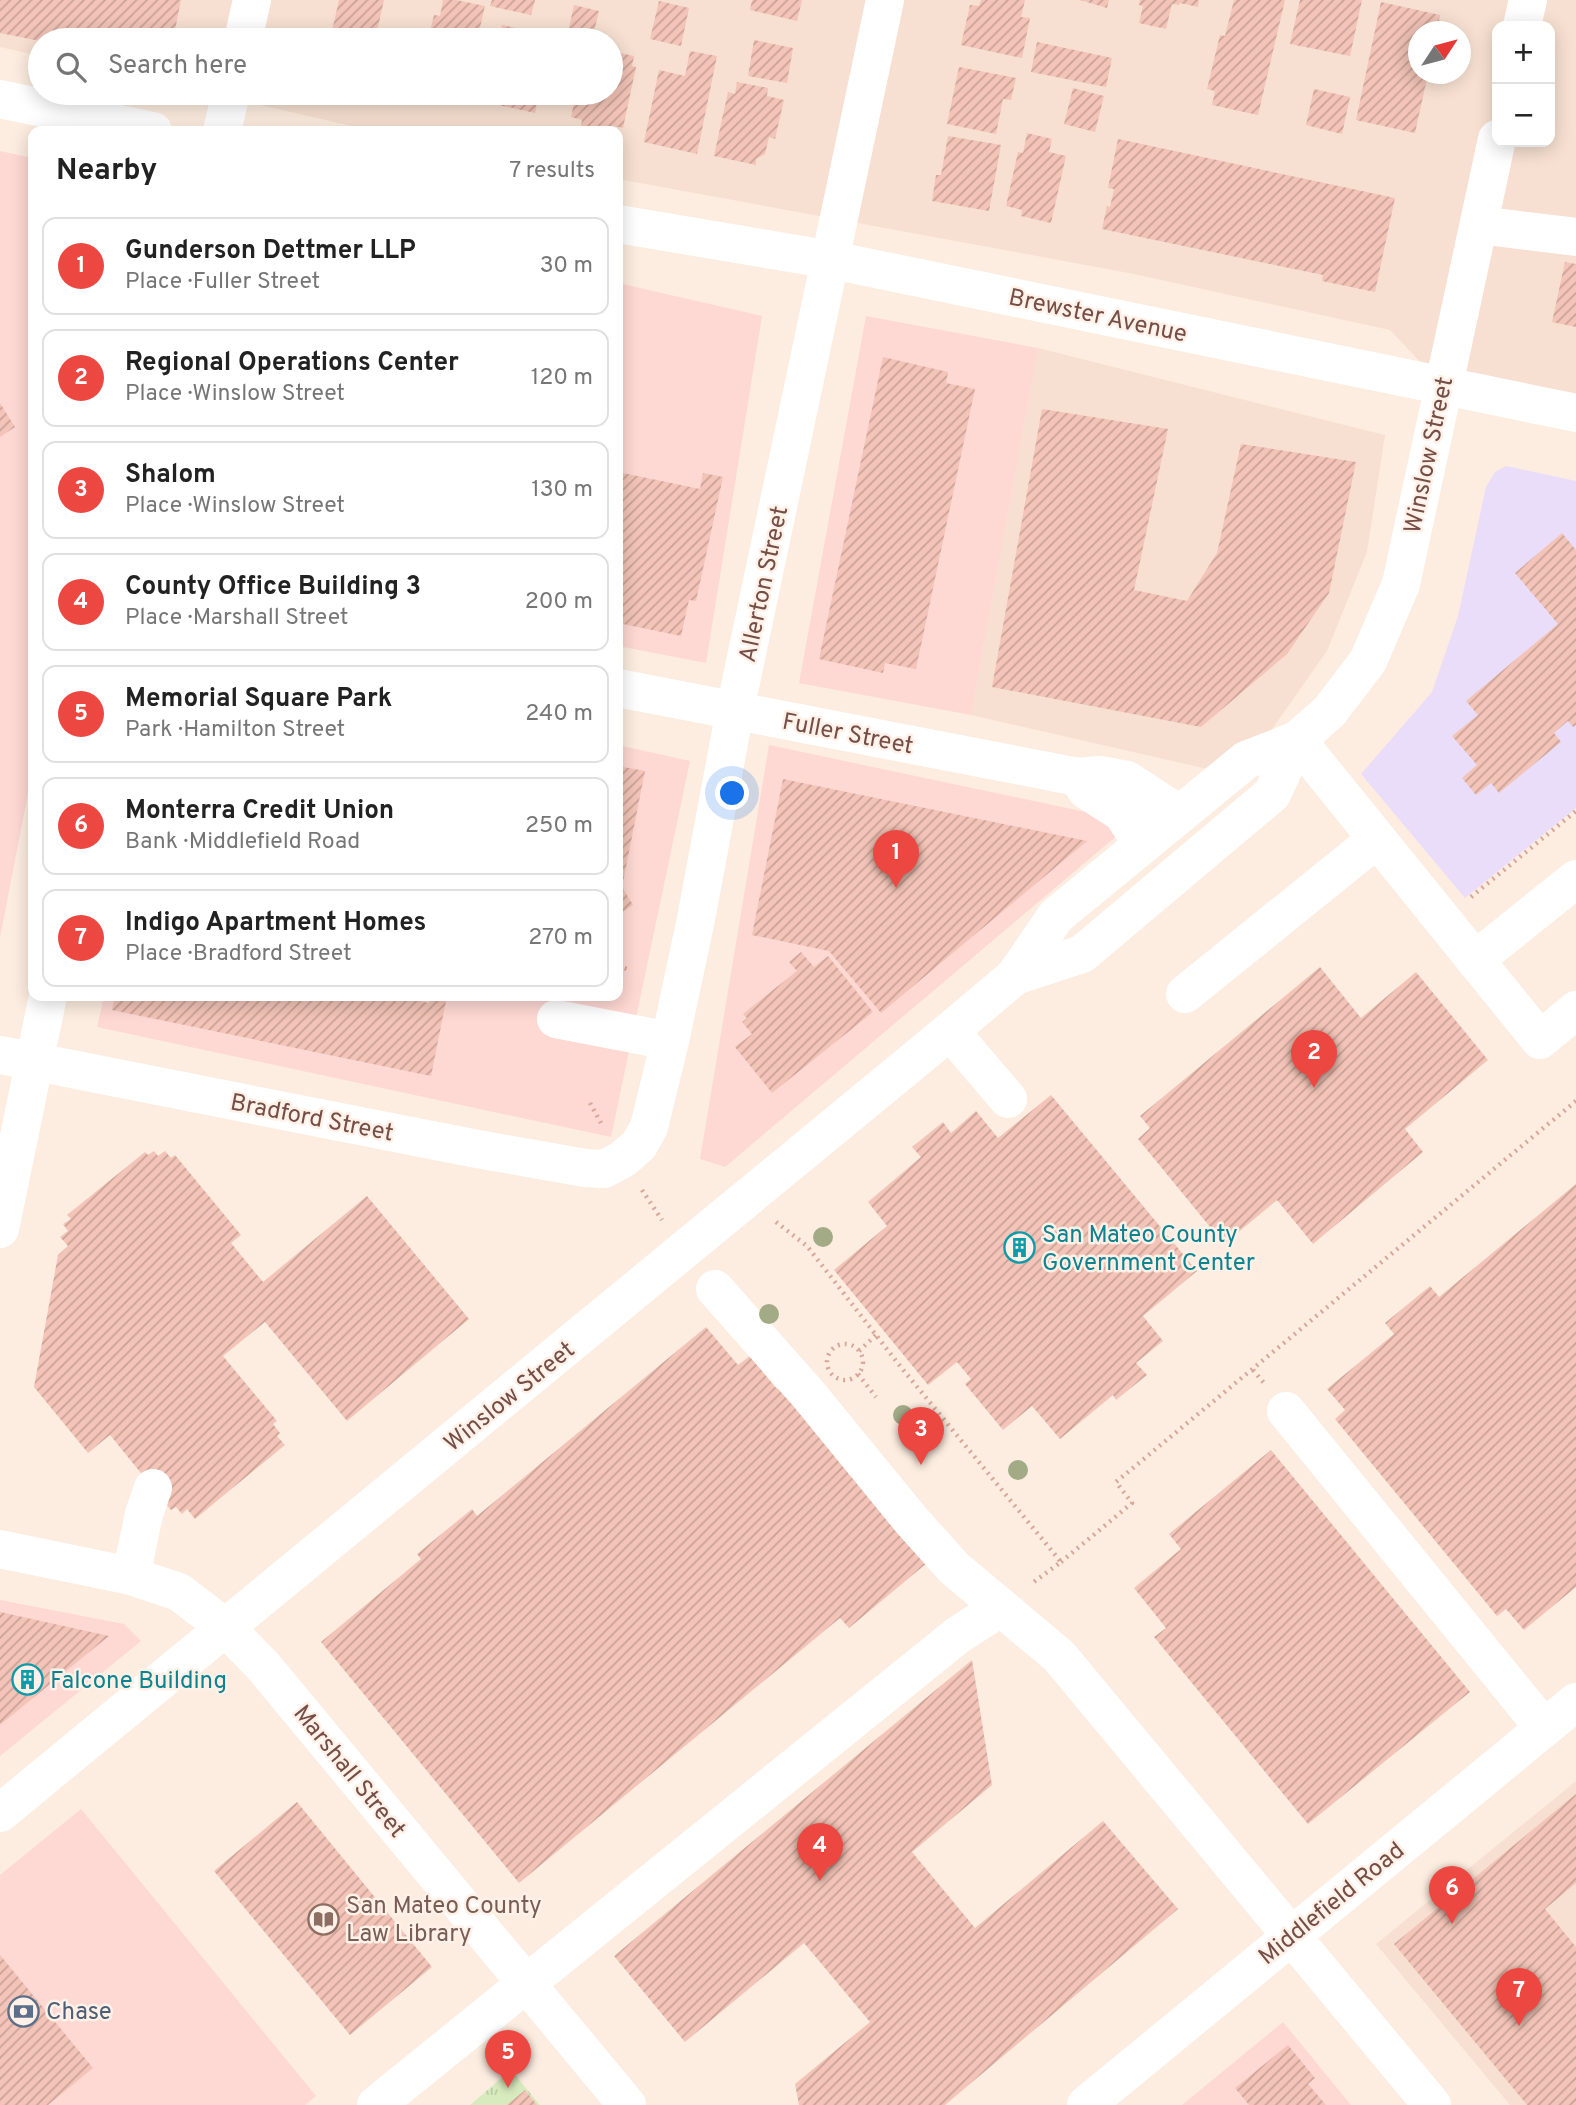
<!DOCTYPE html>
<html lang="en">
<head>
<meta charset="utf-8">
<style>
	:root { --surface:#fff; --page:#f6f6f6; --text:#222; --muted:#767676; --line:#e0e0e0; --accent:#ec4740 }
	body { margin:0; font-family:Overpass,sans-serif; background:var(--page); color:var(--text) }
	.controls { position:absolute; right:21px; top:21px; display:grid; overflow:hidden; border-radius:14px; box-shadow:0 4px 18px #0003 }
	.controls button { width:63px; height:63px; display:grid; place-items:center; padding:0; border:0; border-bottom:2px solid var(--line); background:var(--surface); color:var(--text); font:35px sans-serif }
	.compass { position:absolute; left:1408px; top:21px; width:63px; height:63px; border-radius:50%; background:var(--surface); box-shadow:0 4px 18px #0003; rotate:54deg }
	.you { position:absolute; left:733px; top:794px; width:24px; height:24px; margin:-18px; border:5px solid #fff; border-radius:50%; background:#1a73e8; box-shadow:0 0 0 10px #1a73e833 }
	.badge { display:grid; place-items:center; width:46px; height:46px; border-radius:50%; background:var(--accent); color:#fff; font-size:23px; font-weight:700 }
	.pin { position:absolute; translate:-50% -58px; filter:drop-shadow(0 2px 4px #0008) }
	.pin::after { content:''; position:absolute; top:37px; width:24px; height:21px; background:inherit; clip-path:polygon(0 0,100% 0,50% 100%) }
	.list { margin:0; padding:0; list-style:none }
	h2 { display:flex; justify-content:space-between; align-items:center; height:91px; margin:0; padding:0 28px; font-size:30px }
	h2 small { font-size:23px; font-weight:400; color:var(--muted) }
	.list li { display:grid; grid-template-columns:46px 1fr auto; gap:21px; align-items:center; box-sizing:border-box; height:98px; margin:0 14px 14px; padding:0 14px; border:2px solid var(--line); border-radius:14px }
	.list b { display:block; font-size:26px; white-space:nowrap }
	.list p { margin:0; font-size:23px; white-space:nowrap; color:var(--muted) }
	.list em { font-size:23px; font-style:normal; color:var(--muted) }
	.icon { flex:none; width:38px; height:38px; fill:none; stroke:currentColor; stroke-width:2; stroke-linecap:round; stroke-linejoin:round }
	.map { position:relative; flex:none; width:1576px; height:2105px; overflow:hidden }
	.search { position:absolute; background:var(--surface); box-shadow:0 4px 18px #0003; left:28px; top:28px; width:595px; height:77px; display:flex; align-items:center; gap:18px; box-sizing:border-box; padding:0 24px; border-radius:38px; color:var(--muted); font-size:26px }
	.panel { position:absolute; background:var(--surface); box-shadow:0 4px 18px #0003; left:28px; top:126px; width:595px; height:875px; border-radius:14px }
	.map>svg:first-child { display:block }
</style>
</head>
<body>
<div class="map">
<svg width="1576" height="2105" viewBox="0 0 1576 2105">
	<defs>
		<pattern id="grass-tufts" width="24" height="20" patternUnits="userSpaceOnUse" patternTransform="scale(1.75)"><rect width="24" height="20" fill="#d8ebbe"/><path d="M3 7l-1-3M5 7V3M7 7l1-3M15 17l-1-3M17 17v-4M19 17l1-3" fill="none" stroke="#bdcba5"/></pattern>
		<pattern id="building-hatch" width="6" height="6" patternUnits="userSpaceOnUse" patternTransform="scale(1.75)"><rect width="6" height="6" fill="#f3c4b7"/><path d="M-1 1l2-2M0 6l6-6M5 7l2-2" fill="none" stroke="#c9a297"/></pattern>
	</defs>
	<rect width="100%" height="100%" fill="#fdede0"/>
	<g fill="#f7e0d1" fill-rule="evenodd">
		<path d="M0 0H1576V413L1442 385 1390 330 1129 273 618 179V131H373L208 93H611V40H40V56L0 47ZM1497 26H1550V142H1497ZM1418 32H1460V74H1418Z"/>
		<polygon points="1038,348 1385,435 1367,552 1327,651 1270,732 1225,773 971,715"/>
		<polygon points="1576,1781 1576,2105 1510,2105 1376,1944"/>
	</g>
	<g fill="#fed8d3">
		<polygon points="0,151 33,158 33,768 0,937"/>
		<polygon points="618,283 762,316 706,663 618,646"/>
		<polygon points="866,316 1038,348 971,715 799,683"/>
		<polygon points="618,745 690,761 611,1137 97,1027 104,996 618,996"/>
		<polygon points="769,745 1133,822 725,1167 700,1159"/>
		<polygon points="0,1600 124,1624 141,1641 0,1756"/>
		<polygon points="81,1809 316,2096 305,2105 0,2105 0,1875"/>
		<polygon points="1283,2022 1351,2105 1182,2105"/>
	</g>
	<polygon fill="#eaddf9" points="1506,466 1576,481 1576,808 1465,898 1361,774 1432,692 1458,616 1486,487 1495,472"/>
	<polygon fill="url(#grass-tufts)" points="511,2070 540,2105 470,2105"/>
	<g fill="url(#building-hatch)">
		<polygon points="0,0 181,0 173,40 40,41 0,33"/>
		<polygon points="339,0 384,0 375,40 330,40"/>
		<polygon points="443,0 456,0 485,6 477,40 428,40 434,15 440,16"/>
		<polygon points="492,0 535,0 531,15 490,6"/>
		<polygon points="752,0 802,0 797,21 750,10"/>
		<polygon points="981,0 1025,0 1021,17 1030,18 1022,58 961,45 970,5 979,6"/>
		<polygon points="1080,0 1109,0 1107,8"/>
		<polygon points="1140,0 1199,0 1198,7 1180,3 1179,5 1172,4 1166,29 1139,23 1143,6 1139,5"/>
		<polygon points="1234,0 1285,0 1258,115 1212,105 1215,91 1207,89 1220,35 1225,36"/>
		<polygon points="1300,0 1362,0 1350,56 1290,44"/>
		<polygon points="659,1 689,8 681,46 650,39"/>
		<polygon points="1381,2 1440,15 1437,32 1418,32 1418,74 1428,74 1415,133 1356,120"/>
		<polygon points="574,5 599,11 592,40 567,37"/>
		<polygon points="502,25 540,33 541,29 553,31 551,40 498,40"/>
		<polygon points="754,40 793,48 787,83 748,76"/>
		<polygon points="1037,42 1112,58 1106,87 1031,72"/>
		<polygon points="611,51 634,56 632,66 636,67 623,128 613,126 612,131 580,131 582,120 571,117 576,93 611,93"/>
		<polygon points="690,51 717,56 697,154 644,142 659,70 685,76"/>
		<polygon points="959,67 1016,78 1011,100 1003,99 996,134 947,124"/>
		<polygon points="737,82 768,88 767,96 784,100 775,139 769,137 765,154 756,159 756,165 714,156 728,92 735,94"/>
		<polygon points="1073,88 1104,96 1095,132 1064,124"/>
		<polygon points="1314,89 1350,97 1342,134 1306,125"/>
		<polygon points="417,93 466,93 465,98 453,95 451,103 417,95"/>
		<polygon points="487,93 539,93 535,113 485,102"/>
		<polygon points="1027,133 1052,139 1049,152 1066,156 1051,223 1021,216 1022,210 1006,206 1018,152 1023,153"/>
		<polygon points="948,136 1001,145 989,211 932,201 936,175 941,175"/>
		<polygon points="1118,139 1395,198 1375,292 1322,281 1323,275 1102,229 1107,206 1110,207 1114,189 1108,188"/>
		<polygon points="1565,262 1576,264 1576,327 1552,322"/>
		<polygon points="883,357 948,372 946,383 975,389 916,669 885,663 883,673 819,659"/>
		<polygon points="0,403 15,427 0,437"/>
		<polygon points="1042,409 1168,429 1134,590 1187,601 1217,553 1241,444 1356,462 1329,593 1287,654 1201,727 992,687"/>
		<polygon points="618,472 700,489 703,473 723,477 696,601 689,600 681,636 618,623"/>
		<polygon points="1562,533 1576,550 1576,725 1573,727 1568,721 1554,733 1561,742 1499,793 1491,783 1476,795 1462,778 1477,765 1452,736 1478,715 1466,701 1558,624 1515,573"/>
		<polygon points="618,766 645,771 622,887 633,905 618,915"/>
		<polygon points="783,779 1087,841 881,1013 829,951 752,935"/>
		<polygon points="801,952 814,967 828,956 873,1012 772,1093 735,1047 752,1034 742,1022 747,1018 743,1014 797,971 789,962"/>
		<polygon points="1320,967 1361,1018 1416,972 1488,1060 1405,1129 1423,1152 1313,1244 1277,1200 1224,1244 1138,1139 1150,1128 1140,1116"/>
		<polygon points="115,996 396,996 429,1003 431,996 447,996 431,1076 112,1010"/>
		<polygon points="1051,1095 1197,1271 1143,1316 1163,1341 1136,1363 1147,1375 1116,1400 1113,1395 1060,1439 1032,1406 1003,1430 965,1384 971,1379 957,1362 928,1385 834,1270 887,1226 868,1202 921,1157 912,1147 943,1122 951,1133 976,1111 998,1138"/>
		<polygon points="154,1151 158,1156 165,1151 171,1158 175,1155 241,1235 231,1243 263,1282 367,1196 469,1319 347,1421 265,1322 223,1356 277,1421 273,1424 280,1433 277,1436 285,1445 195,1519 187,1509 182,1514 176,1507 171,1510 110,1435 88,1453 34,1387 58,1255 68,1246 60,1237 68,1231 63,1224 71,1219 67,1215 145,1152 148,1155"/>
		<polygon points="1576,1184 1576,1587 1524,1630 1506,1609 1497,1616 1335,1419 1345,1410 1327,1389 1394,1334 1385,1323 1430,1286 1439,1297"/>
		<polygon points="706,1327 738,1365 750,1356 775,1387 791,1398 927,1563 849,1628 840,1618 519,1883 321,1642 421,1559 417,1554 472,1509 477,1516"/>
		<polygon points="1271,1450 1470,1692 1308,1824 1154,1637 1166,1628 1134,1588 1181,1549 1169,1534"/>
		<polygon points="0,1612 109,1636 0,1725"/>
		<polygon points="972,1660 992,1785 912,1852 975,1928 1103,1821 1178,1909 945,2105 799,2105 795,2084 870,2022 804,1943 685,2042 614,1956"/>
		<polygon points="1576,1794 1576,1883 1545,1909 1576,1947 1576,2105 1527,2105 1394,1944"/>
		<polygon points="297,1802 432,1967 350,2035 214,1871"/>
		<polygon points="0,1955 93,2068 48,2105 0,2105"/>
		<polygon points="1288,2045 1315,2078 1308,2084 1326,2105 1249,2105 1235,2088"/>
		<polygon points="525,2090 537,2105 507,2105"/>
	</g>
	<g fill="none" stroke-linecap="round" stroke-linejoin="round">
		<g stroke="#d8a79a" stroke-width="4.5" stroke-dasharray="2 5" stroke-linecap="butt">
			<polyline points="1471,897 1576,811"/>
			<polyline points="618,966 630,970"/>
			<polyline points="590,1103 601,1123"/>
			<polyline points="642,1190 662,1220"/>
			<polyline points="776,1222 807,1246 900,1366 1061,1562 1031,1584"/>
			<circle cx="845" cy="1362" r="18"/>
			<polyline points="859,1351 876,1335"/>
			<polyline points="1253,1370 1264,1383"/>
			<polyline points="858,1374 876,1397"/>
			<polyline points="1061,1562 1132,1503 1116,1482 1576,1101"/>
		</g>
		<g stroke="#fff" stroke-width="38">
			<polyline points="1522,26 1528,0"/>
			<polyline points="243,40 252,0"/>
			<polyline points="0,99 153,131"/>
			<polyline points="222,131 231,93"/>
			<polyline points="618,224 832,260 1576,413"/>
			<polyline points="1479,225 1576,237"/>
			<polyline points="618,688 1078,777"/>
			<polyline points="1297,740 1540,1040 1576,1010"/>
			<polyline points="1143,845 1122,813 1086,790 1078,777 1100,775 1127,780 1179,814"/>
			<polyline points="1475,960 1576,879"/>
			<polyline points="1015,976 1082,954 1272,794 1297,740"/>
			<polyline points="1185,994 1377,839"/>
			<polyline points="556,1019 670,1041"/>
			<polyline points="950,1031 1008,1099"/>
			<polyline points="0,1055 472,1148 585,1168 604,1169 623,1159 639,1145 649,1127 670,1041 696,919 735,710 885,0"/>
			<polyline points="0,1229 48,996"/>
			<polyline points="715,1289 808,1394 911,1520 954,1568 1059,1656 1432,2105"/>
			<polyline points="1286,1411 1544,1728"/>
			<polyline points="0,1549 131,1576 179,1592 226,1628 263,1666 627,2105"/>
			<polyline points="131,1576 144,1514 153,1488"/>
			<polyline points="0,1813 950,1031 1015,976 1056,916 1246,760 1297,740 1329,712 1368,661 1401,584 1497,139"/>
			<polyline points="376,2105 958,1635 1000,1608"/>
			<polyline points="1086,2105 1576,1702"/>
		</g>
	</g>
	<g fill="#a2ab86">
		<circle cx="823" cy="1237" r="10"/>
		<circle cx="769" cy="1314" r="10"/>
		<circle cx="903" cy="1415" r="10"/>
		<circle cx="1018" cy="1470" r="10"/>
	</g>
	<defs>
		<symbol id="building-ring" viewBox="-11 -11 22 22"><circle r="9.5" fill="#fff1e7" stroke="#0f9aa8" stroke-width="1.5"/><path d="M-4-6H4V6H1V3H-1V6H-4ZM-2.5-4.3h1.7v1.8h-1.7ZM.8-4.3h1.7v1.8H.8ZM-2.5-1h1.7V.8h-1.7ZM.8-1h1.7V.8H.8Z" fill="#0f9aa8"/></symbol>
		<symbol id="library-ring" viewBox="-11 -11 22 22"><circle r="9.5" fill="#fff1e7" stroke="#8d6e63" stroke-width="1.5"/><path d="M-6-4Q-3-5.5-.7-3.5V5Q-3 3-6 4ZM6-4Q3-5.5 .7-3.5V5Q3 3 6 4Z" fill="#8d6e63"/></symbol>
		<symbol id="bank-ring" viewBox="-11 -11 22 22"><circle r="9.5" fill="#fff1e7" stroke="#5c6f8a" stroke-width="1.5"/><path d="M-6-4H6V4H-6ZM0-2.3a2.3 2.3 0 1 0 0 4.6a2.3 2.3 0 1 0 0-4.6Z" fill="#5c6f8a"/></symbol>
	</defs>
	<g fill-rule="evenodd">
		<use href="#building-ring" x="1002" y="1230" width="35" height="35"/>
		<use href="#building-ring" x="10" y="1662" width="35" height="35"/>
		<use href="#library-ring" x="306" y="1902" width="35" height="35"/>
		<use href="#bank-ring" x="6" y="1994" width="35" height="35"/>
	</g>
	<g text-anchor="middle" stroke-width="5" stroke-linejoin="round" paint-order="stroke">
		<g font-size="24" fill="#754f47" stroke="#fff1e7">
			<text transform="translate(1098 315) rotate(12)" y="8">Brewster Avenue</text>
			<text transform="translate(1428 455) rotate(-78)" y="8">Winslow Street</text>
			<text transform="translate(763 584) rotate(-78)" y="8">Allerton Street</text>
			<text transform="translate(848 733) rotate(11)" y="8">Fuller Street</text>
			<text transform="translate(312 1117) rotate(11)" y="8">Bradford Street</text>
			<text transform="translate(509 1396) rotate(-39)" y="8">Winslow Street</text>
			<text transform="translate(350 1771) rotate(51)" y="8">Marshall Street</text>
			<text transform="translate(1331 1903) rotate(-39)" y="8">Middlefield Road</text>
		</g>
		<g font-size="24" fill="#0d838f" stroke="#fff1e7" text-anchor="start">
			<text x="1042" y="1242">San Mateo County<tspan x="1042" dy="28">Government Center</tspan></text>
			<text x="50" y="1688">Falcone Building</text>
		</g>
		<g font-size="24" fill="#785e54" stroke="#fff1e7" text-anchor="start">
			<text x="346" y="1913">San Mateo County<tspan x="346" dy="28">Law Library</tspan></text>
		</g>
		<g font-size="24" fill="#4e5e75" stroke="#fff1e7" text-anchor="start">
			<text x="46" y="2019">Chase</text>
		</g>
	</g>
</svg>
<div class="controls">
<button>+</button>
<button>−</button>
</div>
<svg class="compass" viewBox="-18 -18 36 36"><path d="M0-13l5 13h-10z" fill="#e53935"/><path d="M0 13l5-13h-10z" fill="#767676"/></svg>
<div class="you"></div>
<div class="pin badge" style="left:896px;top:888px">1</div>
<div class="pin badge" style="left:1314px;top:1088px">2</div>
<div class="pin badge" style="left:921px;top:1465px">3</div>
<div class="pin badge" style="left:820px;top:1881px">4</div>
<div class="pin badge" style="left:508px;top:2088px">5</div>
<div class="pin badge" style="left:1452px;top:1924px">6</div>
<div class="pin badge" style="left:1519px;top:2026px">7</div>
<div class="search"><svg class="icon" aria-label="search" viewBox="0 0 24 24"><circle cx="10" cy="10" r="6"/><path d="M15 15l6 6"/></svg>Search here</div>
<section class="panel">
<h2>Nearby<small>7 results</small></h2>
<ul class="list">
<li><span class="badge">1</span><div><b>Gunderson Dettmer LLP</b><p>Place · Fuller Street</p></div><em>30 m</em></li>
<li><span class="badge">2</span><div><b>Regional Operations Center</b><p>Place · Winslow Street</p></div><em>120 m</em></li>
<li><span class="badge">3</span><div><b>Shalom</b><p>Place · Winslow Street</p></div><em>130 m</em></li>
<li><span class="badge">4</span><div><b>County Office Building 3</b><p>Place · Marshall Street</p></div><em>200 m</em></li>
<li><span class="badge">5</span><div><b>Memorial Square Park</b><p>Park · Hamilton Street</p></div><em>240 m</em></li>
<li><span class="badge">6</span><div><b>Monterra Credit Union</b><p>Bank · Middlefield Road</p></div><em>250 m</em></li>
<li><span class="badge">7</span><div><b>Indigo Apartment Homes</b><p>Place · Bradford Street</p></div><em>270 m</em></li>
</ul>
</section>
</div>
</body>
</html>
